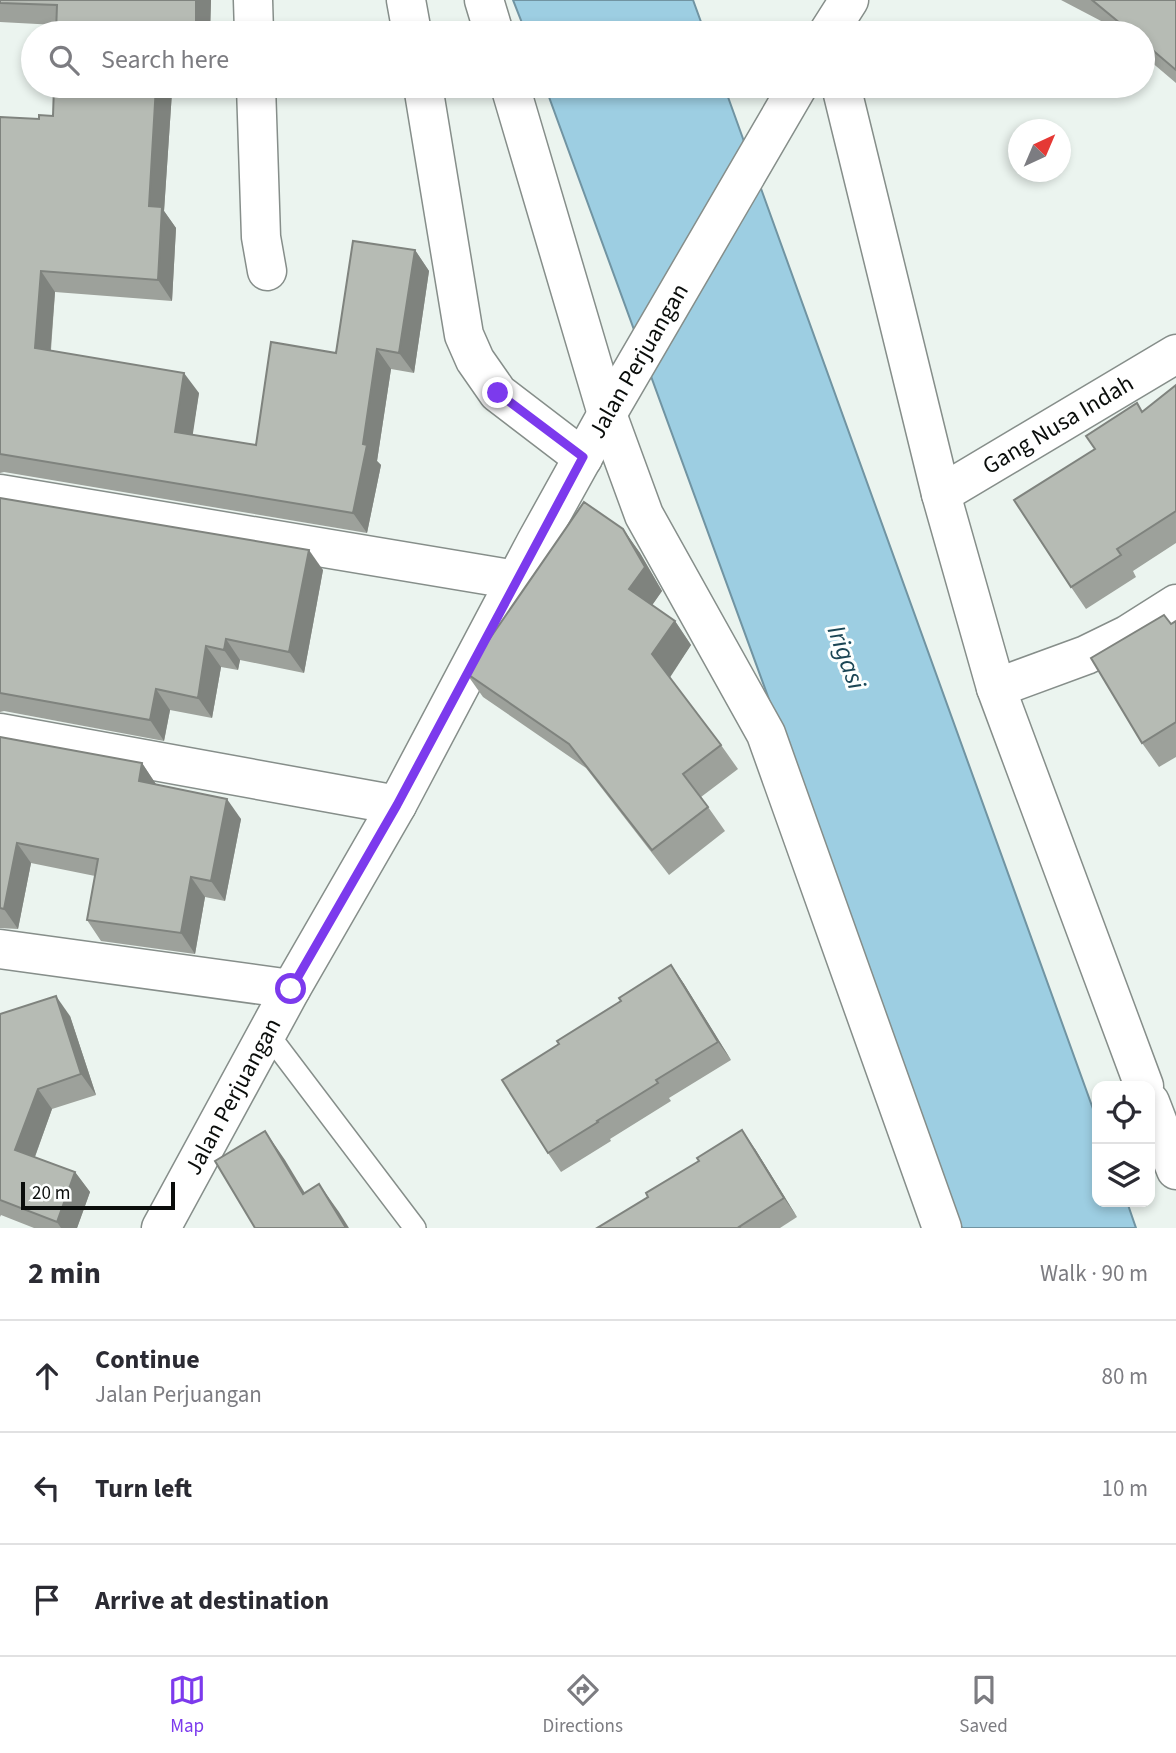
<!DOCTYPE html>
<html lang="en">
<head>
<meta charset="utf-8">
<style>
	:root { --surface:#fff; --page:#f7f7f7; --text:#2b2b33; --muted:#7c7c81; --line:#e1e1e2; --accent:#7c3aed }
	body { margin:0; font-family:"Source Sans 3",sans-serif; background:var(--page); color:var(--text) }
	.controls { position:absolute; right:21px; bottom:21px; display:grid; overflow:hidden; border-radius:14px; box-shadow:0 4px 10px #0003 }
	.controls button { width:63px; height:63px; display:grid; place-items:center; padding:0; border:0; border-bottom:2px solid var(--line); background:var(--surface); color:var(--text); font:35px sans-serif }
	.compass { position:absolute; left:1008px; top:119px; width:63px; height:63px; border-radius:50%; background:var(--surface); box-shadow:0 4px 10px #0003; rotate:44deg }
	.scale { position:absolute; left:21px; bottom:18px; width:154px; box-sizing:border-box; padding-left:7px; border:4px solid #0a0d0b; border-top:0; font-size:19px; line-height:24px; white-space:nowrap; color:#0a0d0b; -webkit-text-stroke:5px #fdfffe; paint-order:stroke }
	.stop { position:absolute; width:21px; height:21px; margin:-16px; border:5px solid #7c3aed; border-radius:50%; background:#fff }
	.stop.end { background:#7c3aed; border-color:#fff; box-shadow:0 2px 7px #0008 }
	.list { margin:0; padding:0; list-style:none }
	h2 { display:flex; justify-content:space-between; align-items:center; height:91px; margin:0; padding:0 28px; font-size:30px }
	h2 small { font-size:23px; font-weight:400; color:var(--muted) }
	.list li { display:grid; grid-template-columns:46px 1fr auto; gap:21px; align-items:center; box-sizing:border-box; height:112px; padding:0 28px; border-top:2px solid var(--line) }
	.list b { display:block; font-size:26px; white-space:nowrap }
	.list p { margin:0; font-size:23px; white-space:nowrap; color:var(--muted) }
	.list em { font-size:23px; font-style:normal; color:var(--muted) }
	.icon { flex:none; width:38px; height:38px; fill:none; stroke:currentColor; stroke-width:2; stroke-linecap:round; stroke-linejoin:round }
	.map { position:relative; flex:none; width:1176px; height:1228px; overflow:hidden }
	.search { position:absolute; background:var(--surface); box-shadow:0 4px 10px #0003; left:21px; right:21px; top:21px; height:77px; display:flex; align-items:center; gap:18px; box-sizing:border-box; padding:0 24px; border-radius:38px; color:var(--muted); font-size:26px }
	.sheet { height:427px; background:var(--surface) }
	nav { display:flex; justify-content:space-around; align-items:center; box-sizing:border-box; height:98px; border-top:2px solid var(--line); background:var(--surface); font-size:19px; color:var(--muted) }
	nav a { display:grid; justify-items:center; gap:4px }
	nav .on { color:var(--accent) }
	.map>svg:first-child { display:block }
</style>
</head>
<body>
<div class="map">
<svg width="1176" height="1228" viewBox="0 0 1176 1228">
	<rect width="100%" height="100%" fill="#ebf4ef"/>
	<g fill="#9dcee2" stroke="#7194a2" stroke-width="2">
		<polygon points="513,0 693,0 705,33 526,33"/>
		<polygon points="545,86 724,86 1097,1120 1097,1202 1127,1202 1136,1228 962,1228"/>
	</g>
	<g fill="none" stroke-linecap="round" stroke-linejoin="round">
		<defs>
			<polyline id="service" points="268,1034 415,1228"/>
			<g id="minor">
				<polyline points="253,0 254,33"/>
				<polyline points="406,0 412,33"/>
				<polyline points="484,0 494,33"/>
				<polyline points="256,86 261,237 267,271"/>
				<polyline points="423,86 464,335 475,360 498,393 583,458"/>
				<polyline points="510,86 607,414 644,515 766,734 942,1228"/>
				<polyline points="841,86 941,494 996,688 1144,1086"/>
				<polyline points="0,494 516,580"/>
				<path id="s1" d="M941 494 1176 354"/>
				<polyline points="996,688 1086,655 1127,635 1176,604"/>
				<polyline points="0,733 397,805"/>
				<polyline points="0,949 291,989"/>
				<polyline points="1150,1102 1176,1170"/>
			</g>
			<g id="secondary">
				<polyline points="828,33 849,0"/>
				<path id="s2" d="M161 1228 291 989 397 805 536 542 607 414 798 86"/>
			</g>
		</defs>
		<use href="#service" stroke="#868e8a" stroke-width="24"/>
		<use href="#minor" stroke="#868e8a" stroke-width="41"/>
		<use href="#secondary" stroke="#868e8a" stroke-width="41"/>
		<use href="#service" stroke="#fff" stroke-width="21"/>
		<use href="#minor" stroke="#fff" stroke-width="38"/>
		<use href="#secondary" stroke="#fff" stroke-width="38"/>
	</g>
	<g fill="#9da19b">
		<polygon points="0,0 211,0 210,33 56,33 56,25 0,22"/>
		<polygon points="1061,0 1176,0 1176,83 1143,55 1143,33 1117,33 1103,22"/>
		<polygon points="54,86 209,86 209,93 172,92 164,211 176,228 172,301 55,292 51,350 199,393 192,435 256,445 336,353 415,250 429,271 414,373 391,369 377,461 381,465 367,533 4,472 0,473 0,117 39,119 53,116"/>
		<polygon points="1176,385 1176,543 1133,571 1136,577 1086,609 1071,587 1095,449"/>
		<polygon points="0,498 323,570 304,673 240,660 238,670 221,667 212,718 170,710 164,741 4,711 0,712"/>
		<polygon points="623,529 640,553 662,591 652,605 675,621 691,645 669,677 721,745 738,769 701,797 725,831 669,875 586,768 483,697 466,673"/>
		<polygon points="1176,621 1176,757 1159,767 1142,743 1171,624"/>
		<polygon points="0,737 142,763 156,785 241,819 225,901 205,897 195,954 101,941 87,920 95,876 31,863 18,929 0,928"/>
		<polygon points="671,965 684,984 731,1060 669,1098 671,1101 610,1139 611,1141 561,1172 548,1153 621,1001"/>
		<polygon points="0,1014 70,1016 96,1095 52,1109 35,1157 75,1172 90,1192 77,1228 34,1228 1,1215 0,1217"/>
		<polygon points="755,1149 797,1217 780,1228 597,1228 648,1197"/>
	</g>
	<g fill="#7f837e">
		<polygon points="196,0 211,0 210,33 196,33"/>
		<polygon points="156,86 167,86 172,92 164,211 176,228 172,301 158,280 149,206"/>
		<polygon points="204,86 209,86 209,93"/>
		<polygon points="415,250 429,271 414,373 399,353"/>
		<polygon points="41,271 55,292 49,368 35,348"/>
		<polygon points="377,349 391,369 377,461 381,465 367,533 353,513"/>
		<polygon points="184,373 199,393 190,453 175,432"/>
		<polygon points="623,529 640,553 662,591 646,614 629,589"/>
		<polygon points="309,550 323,570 304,673 289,652"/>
		<polygon points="675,621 691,645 669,679 652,654"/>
		<polygon points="226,639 240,660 238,670 224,650"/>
		<polygon points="206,646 221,667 212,718 198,698"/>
		<polygon points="156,689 170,710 164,741 150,720"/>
		<polygon points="142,763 156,784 153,802 139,781"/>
		<polygon points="227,799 241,819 225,901 211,881"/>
		<polygon points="17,843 31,863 18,929 4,909"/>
		<polygon points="191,877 205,897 195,954 181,933"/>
		<polygon points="671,965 684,984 731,1060 718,1042"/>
		<polygon points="56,996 70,1016 96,1095 81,1074"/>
		<polygon points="38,1089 52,1109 30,1170 15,1150"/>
		<polygon points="742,1130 755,1149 797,1217 784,1198"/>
		<polygon points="265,1131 285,1160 323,1223 303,1194"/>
		<polygon points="75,1172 90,1192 77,1228 61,1228 57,1222"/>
		<polygon points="319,1184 339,1212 349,1228 346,1228"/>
	</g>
	<g fill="#b6bbb4" stroke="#7f837e" stroke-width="2">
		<polygon points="0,0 196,0 196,33 56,33 57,5 0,3"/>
		<polygon points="1092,0 1176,0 1176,70 1143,42 1143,33 1132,33"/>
		<polygon points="54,86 156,86 149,206 162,207 158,280 41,271 35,348 184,373 175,432 256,445 271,342 336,353 353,241 415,250 399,353 377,349 363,444 367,445 353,513 0,454 0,117 39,119 39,115 53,116"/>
		<polygon points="1176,385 1176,511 1117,549 1121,555 1071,587 1014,500 1095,449 1086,436 1137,403 1142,412"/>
		<polygon points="0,498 309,550 289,652 226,639 224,650 206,646 198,698 156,689 150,720 0,693"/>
		<polygon points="584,502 623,529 645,567 629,589 675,621 652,654 721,745 683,774 708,807 652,850 569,744 466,673"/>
		<polygon points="1164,615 1171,624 1176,621 1176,722 1142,743 1091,658"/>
		<polygon points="0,737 142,763 139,781 227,799 211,881 191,877 181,933 87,920 98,859 17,843 4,909 0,908"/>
		<polygon points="671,965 718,1042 656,1080 658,1083 597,1121 598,1122 548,1153 502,1080 559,1044 557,1041 621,1001 619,998"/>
		<polygon points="56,996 81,1074 38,1089 15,1150 75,1172 57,1222 0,1200 0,1014"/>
		<polygon points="742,1130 784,1198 739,1227 740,1228 597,1228 648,1197 646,1193 699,1161 697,1158"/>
		<polygon points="265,1131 303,1194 319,1184 346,1228 255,1228 215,1161"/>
	</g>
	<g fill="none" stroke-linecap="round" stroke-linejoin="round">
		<polyline stroke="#7c3aed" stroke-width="9" points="291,989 397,805 583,457 498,393"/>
	</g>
	<g text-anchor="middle" stroke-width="6" stroke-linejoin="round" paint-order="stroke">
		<g font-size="24" fill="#0a0d0b" stroke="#fdfffe">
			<text dy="8" stroke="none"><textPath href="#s2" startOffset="990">Jalan Perjuangan</textPath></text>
			<text dy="8" stroke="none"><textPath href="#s1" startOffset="136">Gang Nusa Indah</textPath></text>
			<text dy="8" stroke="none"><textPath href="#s2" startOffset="150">Jalan Perjuangan</textPath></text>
		</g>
		<g font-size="26" font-style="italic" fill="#1a4554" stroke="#fdfffe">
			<text transform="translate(847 657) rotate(70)" y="9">Irigasi</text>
		</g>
	</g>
</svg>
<div class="controls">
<button><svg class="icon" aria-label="locate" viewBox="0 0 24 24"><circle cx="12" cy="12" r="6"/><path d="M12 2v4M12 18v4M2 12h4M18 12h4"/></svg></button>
<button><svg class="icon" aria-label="layers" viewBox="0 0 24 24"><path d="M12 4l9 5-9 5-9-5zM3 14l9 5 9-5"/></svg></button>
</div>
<svg class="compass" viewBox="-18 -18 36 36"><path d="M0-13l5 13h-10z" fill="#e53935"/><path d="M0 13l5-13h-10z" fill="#7c7c81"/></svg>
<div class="scale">20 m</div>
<div class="stop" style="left:291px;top:989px"></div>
<div class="stop end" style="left:498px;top:393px"></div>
<div class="search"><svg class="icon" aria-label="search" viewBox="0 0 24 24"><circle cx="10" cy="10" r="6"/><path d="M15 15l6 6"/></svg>Search here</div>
</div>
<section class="sheet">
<h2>2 min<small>Walk · 90 m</small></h2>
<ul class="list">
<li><svg class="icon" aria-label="ahead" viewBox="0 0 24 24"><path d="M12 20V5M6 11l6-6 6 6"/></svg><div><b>Continue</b><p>Jalan Perjuangan</p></div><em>80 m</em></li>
<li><svg class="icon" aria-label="left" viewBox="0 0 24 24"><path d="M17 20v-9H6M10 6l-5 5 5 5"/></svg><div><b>Turn left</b></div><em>10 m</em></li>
<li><svg class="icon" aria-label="arrive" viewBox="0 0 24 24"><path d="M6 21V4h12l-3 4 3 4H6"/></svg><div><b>Arrive at destination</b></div></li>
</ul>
</section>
<nav>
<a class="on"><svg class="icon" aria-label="map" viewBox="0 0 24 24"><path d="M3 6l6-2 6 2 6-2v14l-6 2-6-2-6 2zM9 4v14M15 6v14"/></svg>Map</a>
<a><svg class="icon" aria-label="directions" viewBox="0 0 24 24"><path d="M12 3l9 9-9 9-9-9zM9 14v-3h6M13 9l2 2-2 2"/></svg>Directions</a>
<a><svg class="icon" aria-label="saved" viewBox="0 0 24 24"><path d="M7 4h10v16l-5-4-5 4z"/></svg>Saved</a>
</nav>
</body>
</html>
